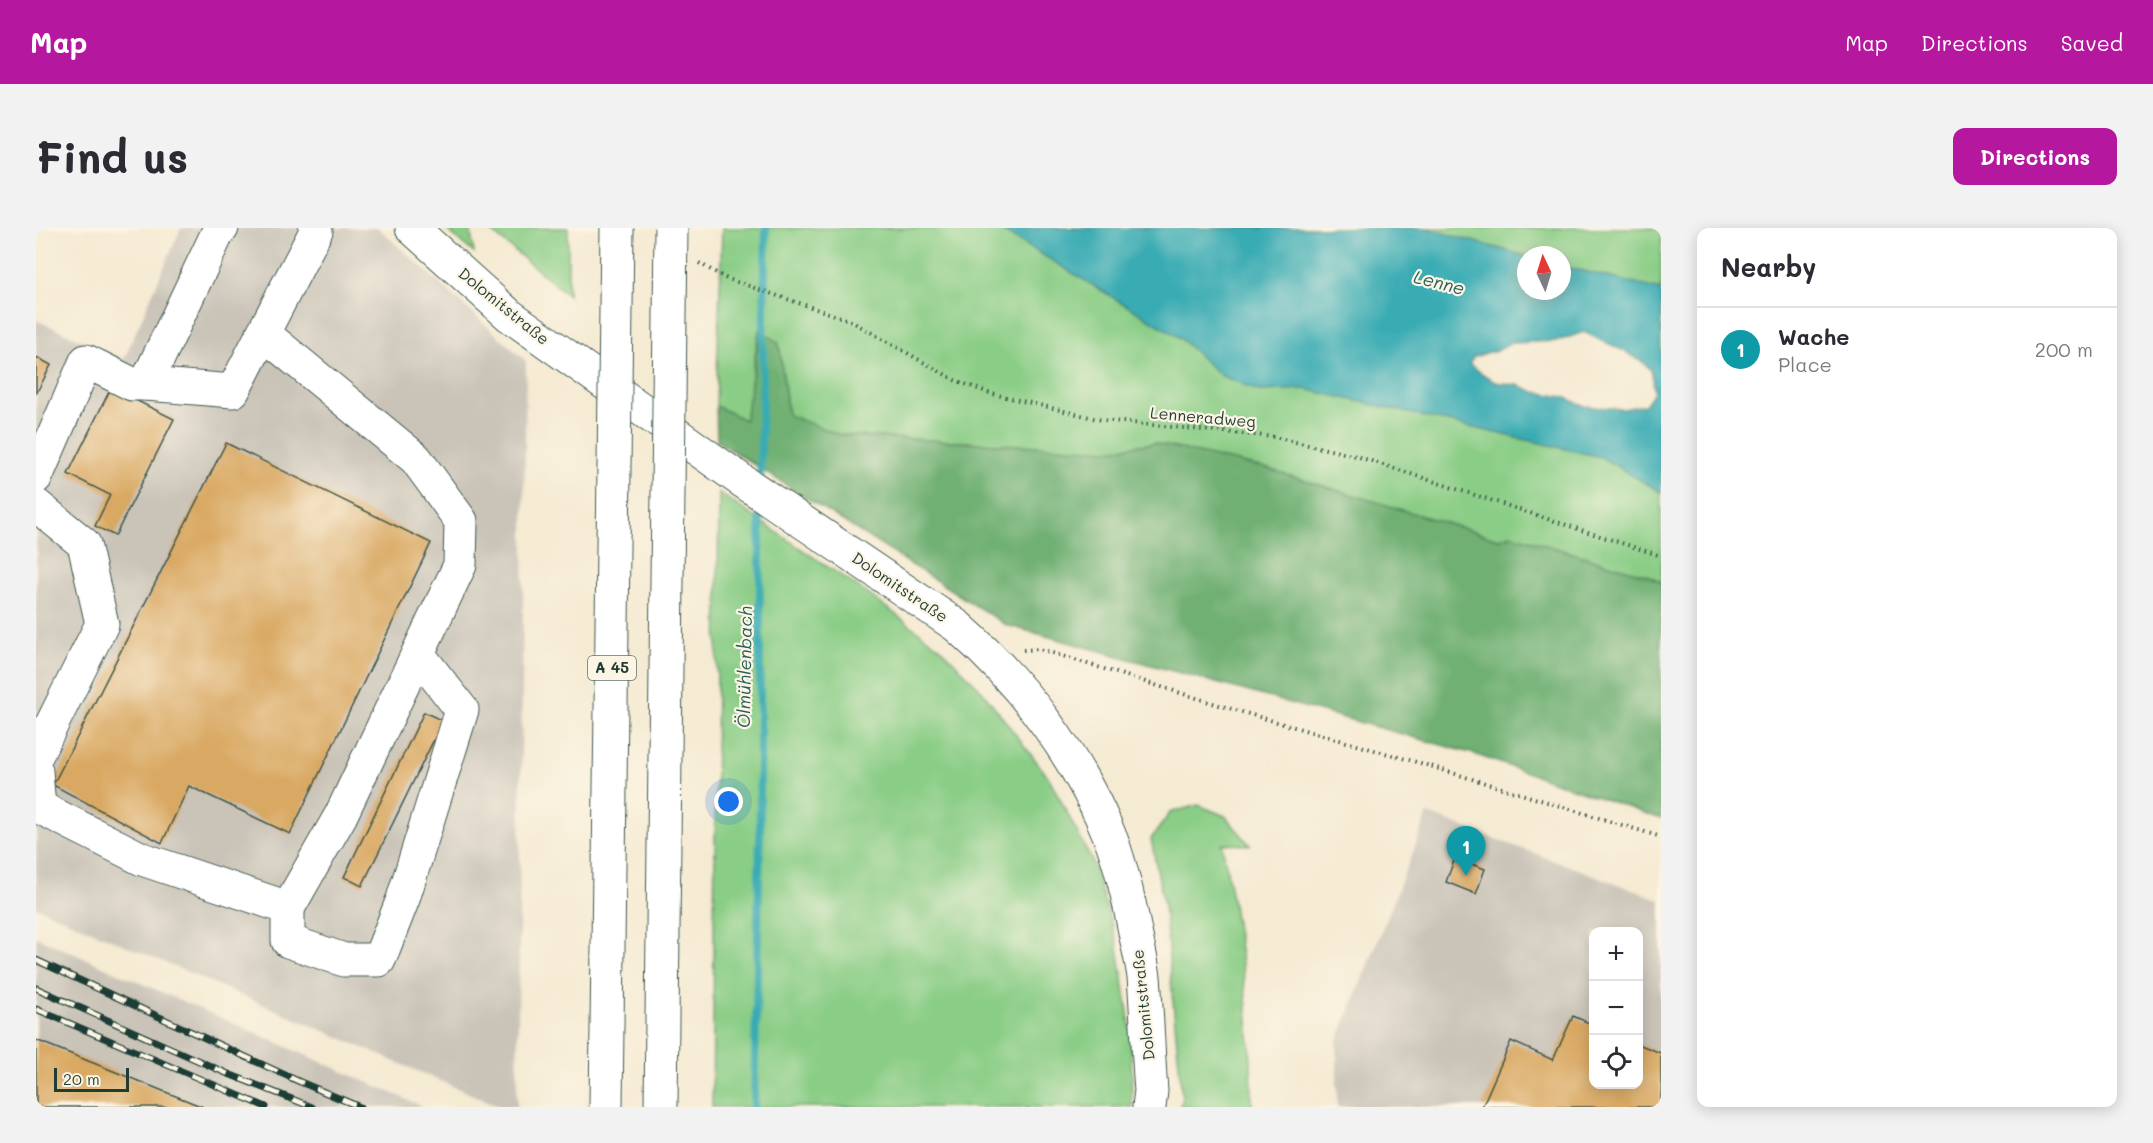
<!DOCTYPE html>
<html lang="en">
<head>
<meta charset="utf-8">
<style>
	:root { --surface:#fff; --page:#f2f2f3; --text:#2b2b33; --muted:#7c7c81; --line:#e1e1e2; --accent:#b5179e }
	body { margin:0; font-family:Mali,sans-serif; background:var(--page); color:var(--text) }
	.controls { position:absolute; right:18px; bottom:18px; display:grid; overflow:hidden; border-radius:12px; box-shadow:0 3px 15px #0003 }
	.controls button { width:54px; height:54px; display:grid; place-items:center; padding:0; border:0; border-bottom:2px solid var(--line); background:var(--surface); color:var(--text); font:30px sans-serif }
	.compass { position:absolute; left:1481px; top:18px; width:54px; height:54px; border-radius:50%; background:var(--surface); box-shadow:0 3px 15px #0003; rotate:356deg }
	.scale { position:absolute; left:18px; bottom:15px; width:75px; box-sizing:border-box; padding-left:6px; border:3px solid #1f3d34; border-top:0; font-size:16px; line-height:21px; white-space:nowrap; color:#1f3d34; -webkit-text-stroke:4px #fcf5e5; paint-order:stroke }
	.you { position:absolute; left:693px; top:574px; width:21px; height:21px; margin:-15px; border:4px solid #fff; border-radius:50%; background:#1a73e8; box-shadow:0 0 0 9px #1a73e833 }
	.badge { display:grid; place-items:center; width:39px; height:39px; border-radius:50%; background:var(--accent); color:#fff; font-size:20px; font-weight:700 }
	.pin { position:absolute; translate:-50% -50px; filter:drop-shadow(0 2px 3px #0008) }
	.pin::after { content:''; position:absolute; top:32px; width:21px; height:18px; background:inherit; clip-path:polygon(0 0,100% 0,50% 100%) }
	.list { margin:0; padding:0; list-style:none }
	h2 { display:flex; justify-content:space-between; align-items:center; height:78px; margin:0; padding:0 24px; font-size:26px }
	h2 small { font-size:20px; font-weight:400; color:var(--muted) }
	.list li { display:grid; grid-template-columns:39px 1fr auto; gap:18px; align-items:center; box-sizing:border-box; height:84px; padding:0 24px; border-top:2px solid var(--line) }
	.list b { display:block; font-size:22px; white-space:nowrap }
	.list p { margin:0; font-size:20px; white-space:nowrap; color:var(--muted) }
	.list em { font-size:20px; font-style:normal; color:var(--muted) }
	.icon { flex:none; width:33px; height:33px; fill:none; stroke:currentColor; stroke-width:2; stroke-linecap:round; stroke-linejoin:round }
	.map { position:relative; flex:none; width:1625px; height:879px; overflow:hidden; border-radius:12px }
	header { display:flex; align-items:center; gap:36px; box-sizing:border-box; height:84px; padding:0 30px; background:var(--accent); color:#fff }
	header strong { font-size:28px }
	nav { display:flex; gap:33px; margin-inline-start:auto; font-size:21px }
	.intro { display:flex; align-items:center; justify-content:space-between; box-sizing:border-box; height:144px; padding:0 36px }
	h1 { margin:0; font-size:42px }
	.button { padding:15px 27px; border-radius:12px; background:var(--accent); color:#fff; font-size:21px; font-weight:700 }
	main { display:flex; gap:36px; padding:0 36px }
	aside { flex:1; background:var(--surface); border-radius:12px; box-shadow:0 3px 15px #0003 }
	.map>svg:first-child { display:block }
</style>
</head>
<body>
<header>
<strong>Map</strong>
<nav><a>Map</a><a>Directions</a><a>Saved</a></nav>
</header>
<div class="intro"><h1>Find us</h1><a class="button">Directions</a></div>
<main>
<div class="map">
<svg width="1625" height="879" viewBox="0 0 1625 879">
	<rect width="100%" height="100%" fill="#fcf5e5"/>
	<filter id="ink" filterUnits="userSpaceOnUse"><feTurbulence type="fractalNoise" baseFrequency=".0167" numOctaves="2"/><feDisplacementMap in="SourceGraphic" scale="12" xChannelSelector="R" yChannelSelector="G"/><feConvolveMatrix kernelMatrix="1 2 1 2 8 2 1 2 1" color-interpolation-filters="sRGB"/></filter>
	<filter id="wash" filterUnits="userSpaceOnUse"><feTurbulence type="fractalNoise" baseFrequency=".008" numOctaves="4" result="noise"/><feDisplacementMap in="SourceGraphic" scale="24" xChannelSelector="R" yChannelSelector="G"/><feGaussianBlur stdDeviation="1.35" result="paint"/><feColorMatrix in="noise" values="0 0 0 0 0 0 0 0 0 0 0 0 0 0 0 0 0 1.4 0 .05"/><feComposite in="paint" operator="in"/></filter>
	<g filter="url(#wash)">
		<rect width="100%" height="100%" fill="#f5ead2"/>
		<g fill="#c9c3b8" fill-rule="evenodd">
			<polygon points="145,0 342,0 490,133 481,879 465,879 0,679 0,92 88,131"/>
			<path d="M1392 586 1625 672V879H1301V815ZM1558 704H1602V856H1558Z"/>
			<polygon points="0,709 388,879 0,879"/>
		</g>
		<g fill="#8acd86" stroke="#54855d" stroke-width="1.5">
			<polygon points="409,0 434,0 438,25"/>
			<polygon points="451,0 532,0 532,67"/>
			<polygon points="686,0 962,0 1143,109 1184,147 1223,163 1269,161 1565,229 1625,264 1625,354 1613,348 1476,307 1462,311 1228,240 1118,215 1072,222 804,207 752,187 743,116 723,101 709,193 680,178"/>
			<polygon points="1389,0 1625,0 1625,62 1526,38 1526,27 1490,28"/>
			<polygon points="683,265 832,366 905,420 947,464 1013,550 1056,633 1081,714 1095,803 1096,879 676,879"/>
			<path d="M1162 577 1189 588 1214 617 1186 616C1203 704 1216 790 1216 879H1144L1146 870 1128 677 1115 611 1134 585Z"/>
		</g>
		<polygon fill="#6fb073" stroke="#477654" stroke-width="1.5" points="724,101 743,116 752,187 804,207 1072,222 1118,215 1228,240 1462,311 1476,307 1613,348 1625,354 1625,591 1438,526 970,397 681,213 680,178 709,192"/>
		<path fill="#39abb3" stroke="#2c7474" stroke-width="1.5" fill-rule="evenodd" d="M962 0H1389L1490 28V63H1526V38L1625 62V264L1565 229 1269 161 1223 163 1184 147 1143 109ZM1548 104C1563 112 1606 129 1614 141 1618 146 1617 158 1618 164L1609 177 1586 181 1548 178 1528 169 1499 164 1482 157 1459 154 1433 136 1438 129 1453 124H1458L1475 115 1522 113Z"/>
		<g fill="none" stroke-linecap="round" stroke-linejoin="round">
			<g stroke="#39abb3" stroke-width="8">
				<polyline points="724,254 730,0"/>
				<polyline points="718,879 724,608 724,275"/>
			</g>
		</g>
		<g id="blocks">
			<g fill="#d9a862">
				<polygon points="0,129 15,137 0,166"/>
				<polygon points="75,160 138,191 79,308 59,298 74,267 32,246"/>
				<polygon points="190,215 395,315 254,606 153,558 126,615 17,557"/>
				<polygon points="388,484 407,493 326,658 308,649"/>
				<polygon points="1419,630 1449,641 1440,666 1410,654"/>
				<polygon points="1537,788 1558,797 1558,856 1602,856 1602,816 1625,825 1625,879 1446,879 1475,813 1517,832"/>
				<polygon points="0,812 167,879 0,879"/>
			</g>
		</g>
	</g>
	<g filter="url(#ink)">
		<use href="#blocks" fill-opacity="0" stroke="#3f574c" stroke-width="1.5"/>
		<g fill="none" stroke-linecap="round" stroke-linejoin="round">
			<defs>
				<g id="minor">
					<path d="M376 0 473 87 702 250 921 398C987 456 1042 529 1075 611 1086 641 1093 672 1099 704 1102 718 1106 734 1108 749 1111 786 1112 825 1115 863L1113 879"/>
					<polyline points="110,156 197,163 280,3 279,0"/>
					<polyline points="0,249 50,133 96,156 110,156 182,4 186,0"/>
					<polyline points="0,277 48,316 66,396 0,528"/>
					<polyline points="0,543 3,579 106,631 252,680 305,587 424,337 425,293 380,231 227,105"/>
					<polyline points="252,680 252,713 308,732 343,732 367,671 426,482 382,426"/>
				</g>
			</defs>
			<use href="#minor" stroke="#3f574c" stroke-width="35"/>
			<g stroke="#3f574c" stroke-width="4" stroke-dasharray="1.5 4.5" stroke-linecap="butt">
				<polyline points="663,35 689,50 813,92 919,152 953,165 1066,192 1238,209 1320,228 1625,328"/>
				<polyline points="987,422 1004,421 1199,482 1394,538 1625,609"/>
			</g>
			<use href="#minor" stroke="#fff" stroke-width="33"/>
			<defs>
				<g id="rail">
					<polyline points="0,732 262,853 324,879"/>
					<polyline points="0,760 190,845 276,879"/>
					<polyline points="0,781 230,879"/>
				</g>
			</defs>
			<use href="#rail" stroke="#1f3d34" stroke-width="7"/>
			<use href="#rail" stroke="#fcf5e5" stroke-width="4.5" stroke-dasharray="14" stroke-linecap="butt"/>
			<defs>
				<g id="highway-bridge">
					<polyline points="570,879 581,0"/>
					<polyline points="625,879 635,0"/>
				</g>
			</defs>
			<use href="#highway-bridge" stroke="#3f574c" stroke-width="35" stroke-linecap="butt"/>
			<use href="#highway-bridge" stroke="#fff" stroke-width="33"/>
		</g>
	</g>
	<g text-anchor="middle" stroke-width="4.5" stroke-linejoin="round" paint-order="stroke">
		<rect fill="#fcf5e5" stroke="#617469" stroke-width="1.5" x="552" y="428" width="48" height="24" rx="4.5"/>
		<g font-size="15" font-weight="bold" fill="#1f3d34">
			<text x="576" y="445">A 45</text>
		</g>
		<g font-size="16" fill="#1f3d34" stroke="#fcf5e5">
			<text transform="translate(468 78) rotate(39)" y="6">Dolomitstraße</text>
			<text transform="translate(1167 189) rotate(5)" y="6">Lenneradweg</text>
			<text transform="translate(864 359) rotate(34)" y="6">Dolomitstraße</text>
			<text transform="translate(1107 777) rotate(-96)" y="6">Dolomitstraße</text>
		</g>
		<g font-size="18" font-style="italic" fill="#275e5a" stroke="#fcf5e5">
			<text transform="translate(1403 55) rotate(14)" y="6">Lenne</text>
			<text transform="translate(709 439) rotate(-89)" y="6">Ölmühlenbach</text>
		</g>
	</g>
</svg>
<div class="controls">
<button>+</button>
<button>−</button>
<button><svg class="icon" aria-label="locate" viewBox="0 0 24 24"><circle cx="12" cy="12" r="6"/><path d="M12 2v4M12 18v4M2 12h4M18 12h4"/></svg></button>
</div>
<svg class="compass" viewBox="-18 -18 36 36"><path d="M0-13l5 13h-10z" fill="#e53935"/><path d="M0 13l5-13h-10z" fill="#7c7c81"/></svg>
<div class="scale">20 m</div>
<div class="you"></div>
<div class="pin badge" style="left:1430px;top:648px;background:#0f9aa8">1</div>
</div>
<aside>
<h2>Nearby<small></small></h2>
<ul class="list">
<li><span class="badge" style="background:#0f9aa8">1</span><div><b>Wache</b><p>Place</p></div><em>200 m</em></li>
</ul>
</aside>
</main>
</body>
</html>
